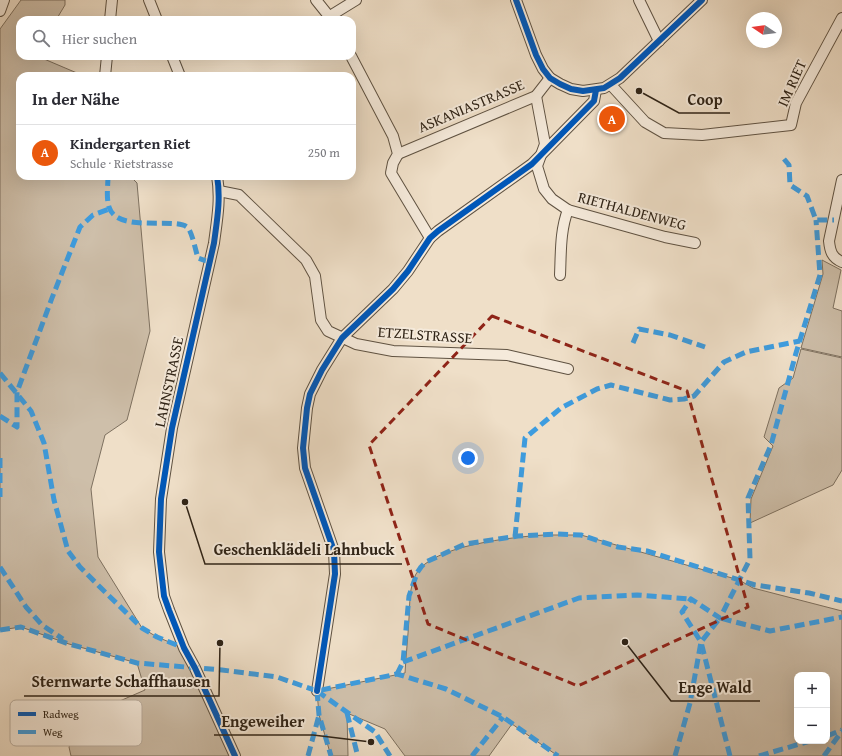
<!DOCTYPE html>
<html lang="de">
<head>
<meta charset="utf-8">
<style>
	:root { --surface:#fff; --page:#f7f7f7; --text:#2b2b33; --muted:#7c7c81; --line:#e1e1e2; --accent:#ea580c }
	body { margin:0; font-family:"Gentium Book Plus",serif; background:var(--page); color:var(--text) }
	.controls { position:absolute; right:12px; bottom:12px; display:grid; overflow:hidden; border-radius:8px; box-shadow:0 4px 16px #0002 }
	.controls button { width:36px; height:36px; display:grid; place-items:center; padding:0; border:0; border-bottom:1px solid var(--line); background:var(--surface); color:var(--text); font:20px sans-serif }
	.compass { position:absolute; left:746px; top:12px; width:36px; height:36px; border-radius:50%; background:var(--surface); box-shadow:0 4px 16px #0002; rotate:283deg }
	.you { position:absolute; left:468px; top:458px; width:14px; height:14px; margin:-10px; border:3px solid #fff; border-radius:50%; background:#1a73e8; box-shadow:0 0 0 6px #1a73e833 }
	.badge { display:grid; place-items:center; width:26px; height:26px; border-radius:50%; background:var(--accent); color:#fff; font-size:13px; font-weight:700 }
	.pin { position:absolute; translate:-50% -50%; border:2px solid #fff; box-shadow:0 1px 4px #0006 }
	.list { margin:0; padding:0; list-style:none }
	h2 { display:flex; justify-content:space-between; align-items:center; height:52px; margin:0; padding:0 16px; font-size:17px }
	h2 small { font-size:13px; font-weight:400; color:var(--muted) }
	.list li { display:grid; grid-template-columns:26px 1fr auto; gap:12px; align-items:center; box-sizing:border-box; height:56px; padding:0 16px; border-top:1px solid var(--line) }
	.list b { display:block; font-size:15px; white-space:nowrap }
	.list p { margin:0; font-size:13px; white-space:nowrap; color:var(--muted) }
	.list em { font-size:13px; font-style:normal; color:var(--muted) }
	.icon { flex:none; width:22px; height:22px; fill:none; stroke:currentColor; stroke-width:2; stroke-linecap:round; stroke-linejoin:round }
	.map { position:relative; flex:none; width:842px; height:756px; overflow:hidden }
	.search { position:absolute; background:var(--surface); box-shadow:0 4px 16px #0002; left:16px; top:16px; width:340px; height:44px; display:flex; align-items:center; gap:10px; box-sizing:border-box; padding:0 14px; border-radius:12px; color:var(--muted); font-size:15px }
	.panel { position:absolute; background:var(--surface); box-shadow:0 4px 16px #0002; left:16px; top:72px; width:340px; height:108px; border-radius:12px }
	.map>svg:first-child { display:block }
</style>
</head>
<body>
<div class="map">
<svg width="842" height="756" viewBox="0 0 842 756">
	<rect width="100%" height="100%" fill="#efdfc8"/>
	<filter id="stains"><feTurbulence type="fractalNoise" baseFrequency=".005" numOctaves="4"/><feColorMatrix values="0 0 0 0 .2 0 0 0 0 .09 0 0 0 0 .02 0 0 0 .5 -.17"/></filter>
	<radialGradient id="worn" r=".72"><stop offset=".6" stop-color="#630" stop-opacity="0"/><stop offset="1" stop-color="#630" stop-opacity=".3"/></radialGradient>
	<g fill="#cebfaa" stroke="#7e7160" fill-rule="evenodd">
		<polygon points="21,0 65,0 65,5 56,20 20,20 20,56 37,56 84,76 20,76 20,176 130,176 137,183 150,331 127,420 105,435 91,489 98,557 142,628 157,637 184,648 235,756 71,756 69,747 83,717 145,690 137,663 69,644 21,627 0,630 0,29"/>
		<polygon points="822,260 841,270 833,308 842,311 842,357 801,348 823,274"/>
		<polygon points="801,349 842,358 842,470 833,485 750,523 751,499 773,446 764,437 779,388 793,378"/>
		<path d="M544 535H581L739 580 753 588 842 611V756H558L512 724 489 756H405L385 729 347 713 348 756H331L319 715 317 691 405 673C406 655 408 637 409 618 410 604 409 587 416 574 432 545 514 537 544 535ZM797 675H827V741H797Z"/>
	</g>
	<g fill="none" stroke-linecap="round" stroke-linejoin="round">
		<defs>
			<g id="minor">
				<polyline points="149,0 157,20"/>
				<polyline points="316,0 332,20"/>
				<polyline points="516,0 536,55 543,69 550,78 560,84 571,89 583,91 604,88 620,78 702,0"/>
				<polyline points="639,0 659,41"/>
				<polyline points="0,11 4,0"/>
				<polyline points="330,16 356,0"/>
				<polyline points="110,20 112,0"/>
				<polyline points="172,56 180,76"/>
				<polyline points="351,56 393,136 398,154 393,163 391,173 430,238"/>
				<polyline points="105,76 107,56"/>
				<polyline points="611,85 645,122 664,133 702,135 791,125 796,103 842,18"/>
				<polyline points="536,96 545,144 537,166 544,189 552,199 568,210 665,237 695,243"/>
				<polyline points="398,154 536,96 550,78"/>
				<path d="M217 176C221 199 217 220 214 243L172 428 161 499 159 552 164 596 169 610 184 648 195 668 235 756"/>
				<path d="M842 180 829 241C830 251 832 258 842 262"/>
				<polyline points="219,191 239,195 306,260 315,276 321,320 328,331 356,344 393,351 507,355 568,369"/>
				<path d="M560 275C561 254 560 230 568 210"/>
				<polyline points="317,691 335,574 334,551 305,468 303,448 307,408 310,394 322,370 342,338 393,289 408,271 430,238 438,231 532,164 594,101 596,90"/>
			</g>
		</defs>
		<use href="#minor" stroke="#5f5242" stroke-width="12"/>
		<use href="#minor" stroke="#f5eadb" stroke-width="10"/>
		<g stroke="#3d9cdf" stroke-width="5" stroke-dasharray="10 5" stroke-linecap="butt">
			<polyline points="784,159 789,165 790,185 807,196 816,220 834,220"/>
			<path d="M108 176C108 186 106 197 109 207 117 234 178 216 188 228 192 232 196 252 198 258L209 262"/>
			<polyline points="633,343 639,329 670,335 705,347"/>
			<polyline points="0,373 31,411 44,443 54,500 68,551 80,567 102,589 142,628 157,637 184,648"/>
			<polyline points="0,416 17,427 17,392 52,298 80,227 93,215 109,209"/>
			<polyline points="0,458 0,497"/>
			<polyline points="515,537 525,438 561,408 597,389 611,385 670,400 684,399 694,396 724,362 746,352 800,341"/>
			<polyline points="0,567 26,607 42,625 63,639"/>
			<polyline points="0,630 21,627 69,644 137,663 222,670 277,677 317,691 397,674 446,689 503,717 558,756"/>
			<polyline points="403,662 579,598 637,595 691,599"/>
			<polyline points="397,674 403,662 409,596 417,573 421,567 426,562 465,544 518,536 556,534 581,535 618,547 647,551 755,585 809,593 842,601"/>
			<polyline points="317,691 375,732 390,756"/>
			<polyline points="317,691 319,715 331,756"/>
			<polyline points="347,713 357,753 359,756"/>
			<polyline points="827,736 842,730"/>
			<polyline points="308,756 319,715"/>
			<polyline points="472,756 503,717"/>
			<polyline points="675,756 690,703 701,642 682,612 691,599 720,618 750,559 748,498 771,445 796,353 820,275 816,220"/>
			<polyline points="730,756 701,642 720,618 770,631 842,617"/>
			<polyline points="759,756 810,741"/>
			<polyline points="824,756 842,731"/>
		</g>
		<defs>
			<g id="cycleway">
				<polyline points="516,0 536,55 543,69 550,78 560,84 571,89 583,91 604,88 620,78 702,0"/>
				<path d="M217 176C221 199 217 220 214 243L172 428 161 499 159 552 164 596 169 610 184 648 195 668 235 756"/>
				<polyline points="317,691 335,574 334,551 305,468 303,448 307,408 310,394 322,370 342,338 393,289 408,271 430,238 438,231 532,164 594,101 596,90"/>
			</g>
		</defs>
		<use href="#cycleway" stroke="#f5eadb" stroke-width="8"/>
		<use href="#cycleway" stroke="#0057b8" stroke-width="6"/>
	</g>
	<path fill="none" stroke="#8f2418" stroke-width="3" stroke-dasharray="8 5" stroke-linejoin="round" d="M492 316 687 391 748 607 578 686 428 624 369 445Z"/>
	<g text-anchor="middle" stroke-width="4" stroke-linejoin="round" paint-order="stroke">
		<g font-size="15" fill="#2f2316" stroke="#f5eadb">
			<text transform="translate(792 83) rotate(-66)" y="5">IM RIET</text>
			<text transform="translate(471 106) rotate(-23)" y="5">ASKANIASTRASSE</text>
			<text transform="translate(632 211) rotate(15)" y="5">RIETHALDENWEG</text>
			<text transform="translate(425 335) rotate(4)" y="5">ETZELSTRASSE</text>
			<text transform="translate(169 382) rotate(-78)" y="5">LAHNSTRASSE</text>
		</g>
	</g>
	<rect x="10" y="700" width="132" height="46" rx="6" fill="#f5eadb" stroke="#baaea0" stroke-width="1"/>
	<rect x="18" y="712" width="18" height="4" fill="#0057b8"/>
	<rect x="18" y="730" width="18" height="4" fill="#3d9cdf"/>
	<g font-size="11" fill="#2f2316">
		<text x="43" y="718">Radweg</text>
		<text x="43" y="736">Weg</text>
	</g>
	<path fill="none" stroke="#2f2316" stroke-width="1.5" d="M639 91L679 113H730M185 502L205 564H402M220 643L219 696H24M625 642L671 701H760M371 742L313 735H214"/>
	<g fill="#2f2316" stroke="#f5eadb" stroke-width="1.5">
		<circle cx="639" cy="91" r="4"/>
		<circle cx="185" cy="502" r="4"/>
		<circle cx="220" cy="643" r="4"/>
		<circle cx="625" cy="642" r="4"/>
		<circle cx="371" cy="742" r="4"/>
	</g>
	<g font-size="16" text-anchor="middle" font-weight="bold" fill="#2f2316" stroke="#f5eadb" stroke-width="4" stroke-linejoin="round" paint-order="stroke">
		<text x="705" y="105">Coop</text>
		<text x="304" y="555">Geschenklädeli Lahnbuck</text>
		<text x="121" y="687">Sternwarte Schaffhausen</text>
		<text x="715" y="693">Enge Wald</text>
		<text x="263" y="727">Engeweiher</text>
	</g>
	<rect width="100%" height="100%" filter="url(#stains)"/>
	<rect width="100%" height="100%" fill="url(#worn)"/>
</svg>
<div class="controls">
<button>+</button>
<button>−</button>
</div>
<svg class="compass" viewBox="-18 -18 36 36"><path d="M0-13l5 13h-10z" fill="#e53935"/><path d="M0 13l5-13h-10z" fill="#7c7c81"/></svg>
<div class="you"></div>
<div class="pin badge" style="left:612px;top:119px">A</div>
<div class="search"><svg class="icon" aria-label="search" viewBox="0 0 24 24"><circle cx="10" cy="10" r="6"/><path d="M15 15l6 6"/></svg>Hier suchen</div>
<section class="panel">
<h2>In der Nähe<small></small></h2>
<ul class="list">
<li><span class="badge">A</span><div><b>Kindergarten Riet</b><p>Schule · Rietstrasse</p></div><em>250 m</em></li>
</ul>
</section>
</div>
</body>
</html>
